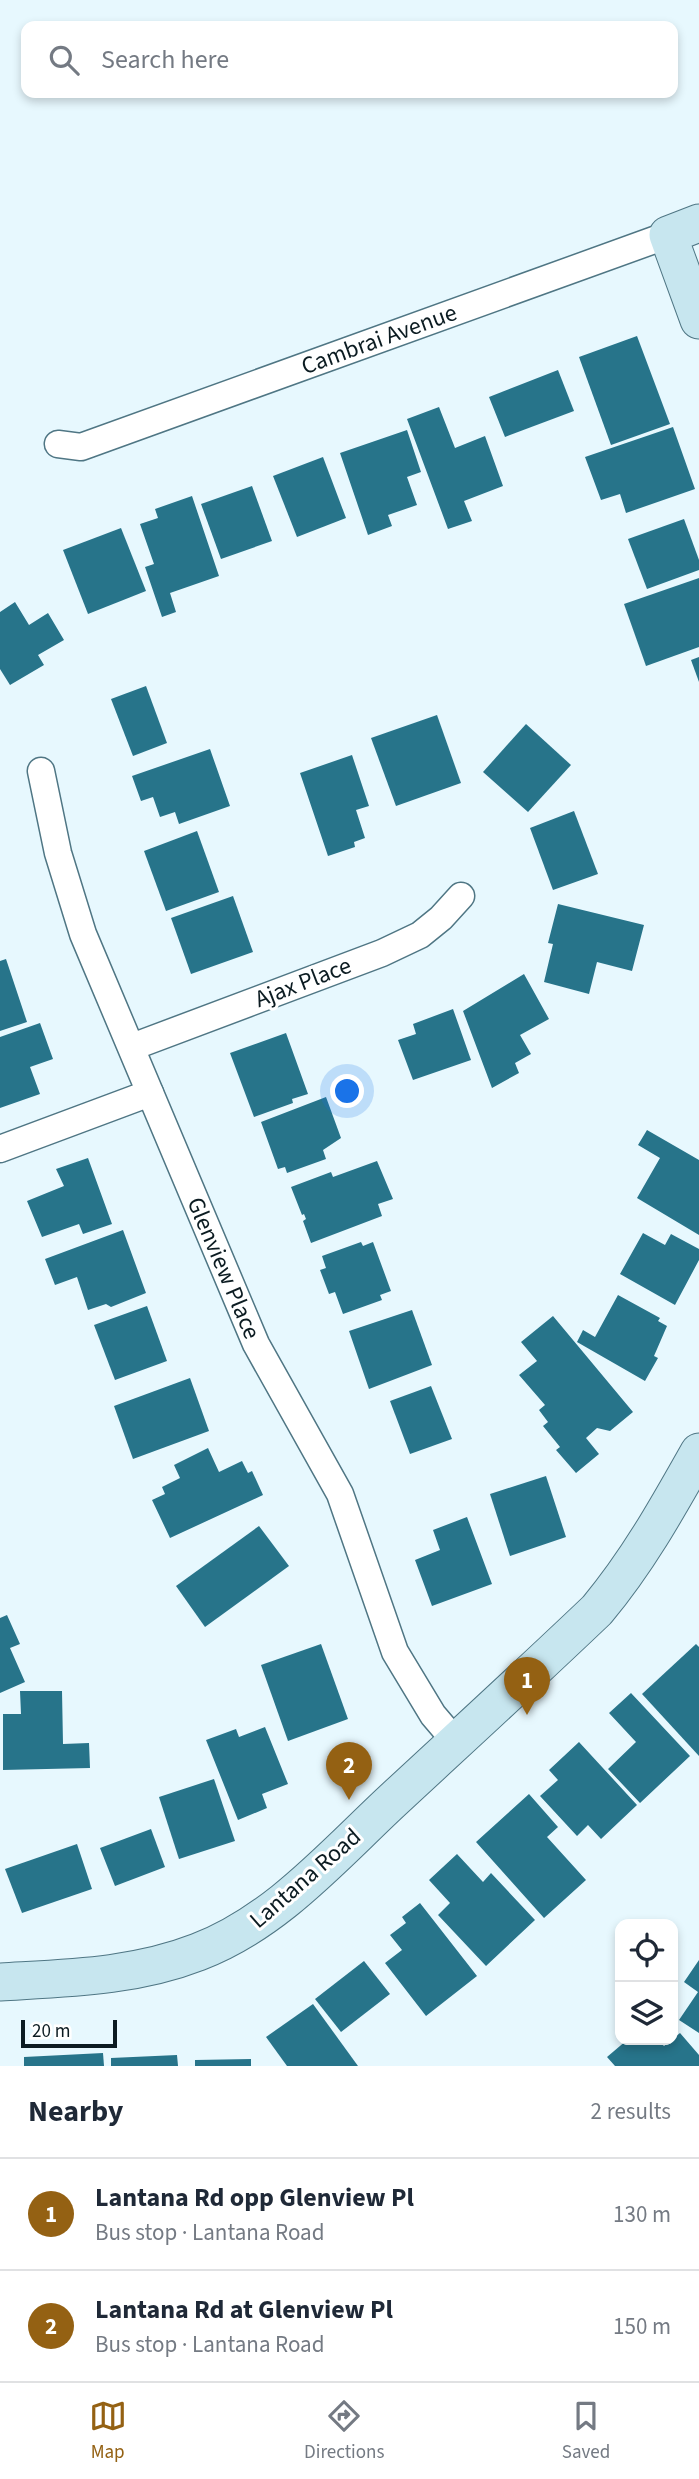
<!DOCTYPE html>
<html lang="en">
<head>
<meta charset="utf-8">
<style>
	:root { --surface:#fff; --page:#f6f6f7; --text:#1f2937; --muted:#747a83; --line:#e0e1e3; --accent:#946113 }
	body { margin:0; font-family:"Source Sans 3",sans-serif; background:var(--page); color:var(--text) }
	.controls { position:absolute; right:21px; bottom:21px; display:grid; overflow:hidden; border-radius:14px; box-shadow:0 4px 10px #0003 }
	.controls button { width:63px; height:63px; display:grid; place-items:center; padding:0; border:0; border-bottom:2px solid var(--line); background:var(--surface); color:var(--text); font:35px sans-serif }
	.scale { position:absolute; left:21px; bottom:18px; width:96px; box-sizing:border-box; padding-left:7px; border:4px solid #0b1b21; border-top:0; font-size:19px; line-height:24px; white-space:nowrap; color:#0b1b21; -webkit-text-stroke:5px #fff; paint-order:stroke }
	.you { position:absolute; left:348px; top:1092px; width:24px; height:24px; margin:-18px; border:5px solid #fff; border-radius:50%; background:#1a73e8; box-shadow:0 0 0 10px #1a73e833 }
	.badge { display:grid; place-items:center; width:46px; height:46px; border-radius:50%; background:var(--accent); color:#fff; font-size:23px; font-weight:700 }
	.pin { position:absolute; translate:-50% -58px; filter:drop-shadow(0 2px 4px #0008) }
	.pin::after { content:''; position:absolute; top:37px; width:24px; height:21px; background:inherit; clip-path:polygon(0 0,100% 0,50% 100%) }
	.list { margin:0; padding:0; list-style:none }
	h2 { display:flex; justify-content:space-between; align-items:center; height:91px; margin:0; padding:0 28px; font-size:30px }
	h2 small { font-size:23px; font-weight:400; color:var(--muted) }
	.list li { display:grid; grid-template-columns:46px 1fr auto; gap:21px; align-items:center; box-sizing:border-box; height:112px; padding:0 28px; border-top:2px solid var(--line) }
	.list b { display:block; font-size:26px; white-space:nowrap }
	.list p { margin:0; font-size:23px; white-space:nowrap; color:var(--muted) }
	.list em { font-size:23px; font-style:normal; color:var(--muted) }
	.icon { flex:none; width:38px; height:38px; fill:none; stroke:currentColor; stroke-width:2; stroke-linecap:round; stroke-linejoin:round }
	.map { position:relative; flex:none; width:699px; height:2066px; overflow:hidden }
	.search { position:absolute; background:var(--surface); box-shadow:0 4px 10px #0003; left:21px; right:21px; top:21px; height:77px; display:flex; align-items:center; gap:18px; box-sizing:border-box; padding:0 24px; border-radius:14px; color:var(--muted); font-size:26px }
	.sheet { height:315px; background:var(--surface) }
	nav { display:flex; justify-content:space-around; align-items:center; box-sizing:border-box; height:98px; border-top:2px solid var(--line); background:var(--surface); font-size:19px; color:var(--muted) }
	nav a { display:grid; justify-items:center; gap:4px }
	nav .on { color:var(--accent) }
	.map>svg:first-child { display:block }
</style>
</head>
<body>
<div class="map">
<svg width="699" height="2066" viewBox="0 0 699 2066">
	<rect width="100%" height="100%" fill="#e7f8fe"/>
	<g fill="#27748a">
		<polygon points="637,336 670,424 611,445 579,357"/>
		<polygon points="558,370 574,411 505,437 489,397"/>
		<polygon points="439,407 455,448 485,436 503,486 464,501 472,521 448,529 407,419"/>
		<polygon points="673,427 695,489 626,513 620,494 601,500 585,457"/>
		<polygon points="407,430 421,472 407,477 417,505 388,515 392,526 368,535 340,453"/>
		<polygon points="323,457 346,518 297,537 273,476"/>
		<polygon points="252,486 272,541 221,559 201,504"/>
		<polygon points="192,496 219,576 170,593 176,612 162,617 145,567 154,564 140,524 158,518 155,509"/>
		<polygon points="684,519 699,560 699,570 647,589 628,539"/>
		<polygon points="121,528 146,591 88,614 63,550"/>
		<polygon points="699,578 699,647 646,666 624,604"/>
		<polygon points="15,602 29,625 48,613 64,640 38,655 44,665 10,685 0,669 0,612"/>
		<polygon points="699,657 699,682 691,660"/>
		<polygon points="146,686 167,743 133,756 111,699"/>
		<polygon points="437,715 461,783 396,806 371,738"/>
		<polygon points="526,724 571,765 528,812 483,772"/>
		<polygon points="210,749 230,806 179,824 175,812 160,817 153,797 141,801 132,776"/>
		<polygon points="352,755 369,806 356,810 365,838 354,842 355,847 328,856 300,773"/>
		<polygon points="574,811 598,874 553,890 530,828"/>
		<polygon points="197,831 219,892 166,911 144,851"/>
		<polygon points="233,896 253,952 191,974 171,918"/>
		<polygon points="558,904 644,925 632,971 597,962 589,994 544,982 553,944 548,943"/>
		<polygon points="6,959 27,1022 0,1031 0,961"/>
		<polygon points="524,974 549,1019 520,1035 531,1054 515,1063 519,1073 492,1088 463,1011"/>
		<polygon points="453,1009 471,1060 413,1080 398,1040 416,1034 413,1024"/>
		<polygon points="40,1023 53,1059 30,1067 40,1094 0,1108 0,1037"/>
		<polygon points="286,1033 308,1094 292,1099 293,1103 254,1117 230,1053"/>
		<polygon points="326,1097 341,1138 323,1150 326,1159 287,1173 285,1167 278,1169 261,1122"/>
		<polygon points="647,1130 699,1160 699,1235 637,1198 660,1158 638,1145"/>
		<polygon points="88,1158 112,1224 83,1234 79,1224 42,1237 27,1201 64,1186 56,1169"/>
		<polygon points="377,1161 393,1199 378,1204 382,1216 311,1243 303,1221 306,1219 304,1214 302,1215 291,1187 331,1172 333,1177"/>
		<polygon points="123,1230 146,1293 111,1307 106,1304 88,1310 77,1277 55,1285 45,1259"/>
		<polygon points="643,1233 665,1245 671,1234 699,1249 699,1260 675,1305 620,1274"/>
		<polygon points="361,1242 363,1246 373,1242 391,1291 380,1295 382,1300 343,1314 335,1292 329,1294 320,1270 326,1268 322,1256"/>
		<polygon points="618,1295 660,1318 658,1321 667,1326 654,1356 658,1358 645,1381 577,1342 583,1330 595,1337"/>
		<polygon points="147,1306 167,1361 115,1380 94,1325"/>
		<polygon points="412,1310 432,1365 369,1389 349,1331"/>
		<polygon points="553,1316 633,1412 610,1431 597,1428 586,1438 599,1454 576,1473 556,1450 560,1447 543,1426 548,1422 539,1410 545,1405 519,1375 537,1361 521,1342"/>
		<polygon points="190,1378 209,1431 133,1459 114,1406"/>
		<polygon points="431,1386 452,1439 410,1454 390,1401"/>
		<polygon points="208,1448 219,1472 242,1461 248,1473 252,1471 263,1495 170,1538 152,1500 165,1494 162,1487 180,1478 174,1465"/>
		<polygon points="546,1476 566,1537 510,1556 490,1494"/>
		<polygon points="467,1517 492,1584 432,1606 415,1560 440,1550 433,1530"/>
		<polygon points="259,1526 289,1566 205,1627 176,1586"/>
		<polygon points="7,1615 20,1644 10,1648 25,1682 0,1693 0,1618"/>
		<polygon points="321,1644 348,1719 288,1741 261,1665"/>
		<polygon points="696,1644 699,1647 699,1756 642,1694"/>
		<polygon points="20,1691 62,1691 63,1744 89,1743 90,1768 3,1770 3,1714 21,1714"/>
		<polygon points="631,1693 690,1756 640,1803 608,1769 636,1742 609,1713"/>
		<polygon points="265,1727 288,1784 262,1794 267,1808 238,1820 206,1740 236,1729 239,1737"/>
		<polygon points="579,1742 637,1805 601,1839 588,1825 577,1836 540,1796 558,1780 549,1770"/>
		<polygon points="214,1779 235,1841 179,1859 159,1797"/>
		<polygon points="529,1794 558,1827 547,1837 586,1880 544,1918 476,1842"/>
		<polygon points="151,1829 165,1867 115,1886 100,1848"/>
		<polygon points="77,1844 92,1889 22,1913 5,1869"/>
		<polygon points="457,1854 483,1882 491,1873 535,1920 486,1966 438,1915 450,1903 429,1880"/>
		<polygon points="420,1903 477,1976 426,2016 385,1963 402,1950 390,1935 406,1923 402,1917"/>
		<polygon points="699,1960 699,2033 679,2020 698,1992 684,1982"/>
		<polygon points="364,1961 390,1994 341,2032 315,1999"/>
		<polygon points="313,2004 358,2066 287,2066 266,2037"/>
		<polygon points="680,2033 699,2055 699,2066 615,2066 607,2057 627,2040 658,2040 664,2046"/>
		<polygon points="103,2053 104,2066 24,2066 24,2057"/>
		<polygon points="177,2055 178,2066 111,2066 111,2058"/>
		<polygon points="251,2059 251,2066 195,2066 195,2060"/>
	</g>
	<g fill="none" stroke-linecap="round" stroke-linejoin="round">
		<defs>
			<g id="street">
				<polyline points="58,444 81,447 668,235"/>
				<polyline points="41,771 58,853 83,934 256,1344 340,1494 395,1652 433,1715 456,1742"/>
				<polyline points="132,1047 382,953 420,935 441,918 461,896"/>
				<polyline points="0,1149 150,1093"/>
			</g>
			<g id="secondary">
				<polyline points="699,223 668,235 699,320"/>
				<path d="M0 1982C67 1978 134 1977 198 1952 275 1923 333 1856 392 1801 461 1737 530 1674 597 1610 638 1561 668 1507 699 1452"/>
			</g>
		</defs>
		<use href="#street" stroke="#4f7684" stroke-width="29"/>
		<use href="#secondary" stroke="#4f7684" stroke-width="39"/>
		<use href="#street" stroke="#fff" stroke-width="26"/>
		<use href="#secondary" stroke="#c7e6ef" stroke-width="37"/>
	</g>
	<g text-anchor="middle" stroke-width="6" stroke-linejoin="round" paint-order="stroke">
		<g font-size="24" fill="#0b1b21" stroke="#fff">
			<text transform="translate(379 339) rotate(-20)" y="8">Cambrai Avenue</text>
			<text transform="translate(303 982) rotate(-21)" y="8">Ajax Place</text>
			<text transform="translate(224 1268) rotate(67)" y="8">Glenview Place</text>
			<text transform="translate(305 1878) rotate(-41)" y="8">Lantana Road</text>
		</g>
	</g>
</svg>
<div class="controls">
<button><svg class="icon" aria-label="locate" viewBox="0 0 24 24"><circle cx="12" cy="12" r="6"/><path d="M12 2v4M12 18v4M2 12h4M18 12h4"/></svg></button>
<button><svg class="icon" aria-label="layers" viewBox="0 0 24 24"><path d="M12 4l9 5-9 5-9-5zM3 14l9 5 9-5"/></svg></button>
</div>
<div class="scale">20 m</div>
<div class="you"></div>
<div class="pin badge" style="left:527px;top:1715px">1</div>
<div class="pin badge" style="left:349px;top:1800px">2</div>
<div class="search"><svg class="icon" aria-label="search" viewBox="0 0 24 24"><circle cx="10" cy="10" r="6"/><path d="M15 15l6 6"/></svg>Search here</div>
</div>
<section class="sheet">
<h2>Nearby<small>2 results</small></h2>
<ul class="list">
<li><span class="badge">1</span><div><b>Lantana Rd opp Glenview Pl</b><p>Bus stop · Lantana Road</p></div><em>130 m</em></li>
<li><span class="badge">2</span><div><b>Lantana Rd at Glenview Pl</b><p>Bus stop · Lantana Road</p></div><em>150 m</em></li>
</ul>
</section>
<nav>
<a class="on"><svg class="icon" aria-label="map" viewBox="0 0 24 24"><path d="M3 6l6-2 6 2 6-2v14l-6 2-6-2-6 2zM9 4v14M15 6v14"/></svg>Map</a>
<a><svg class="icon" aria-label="directions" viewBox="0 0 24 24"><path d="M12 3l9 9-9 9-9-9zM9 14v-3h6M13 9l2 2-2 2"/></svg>Directions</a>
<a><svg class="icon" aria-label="saved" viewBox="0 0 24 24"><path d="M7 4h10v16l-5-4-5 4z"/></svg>Saved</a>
</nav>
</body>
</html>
